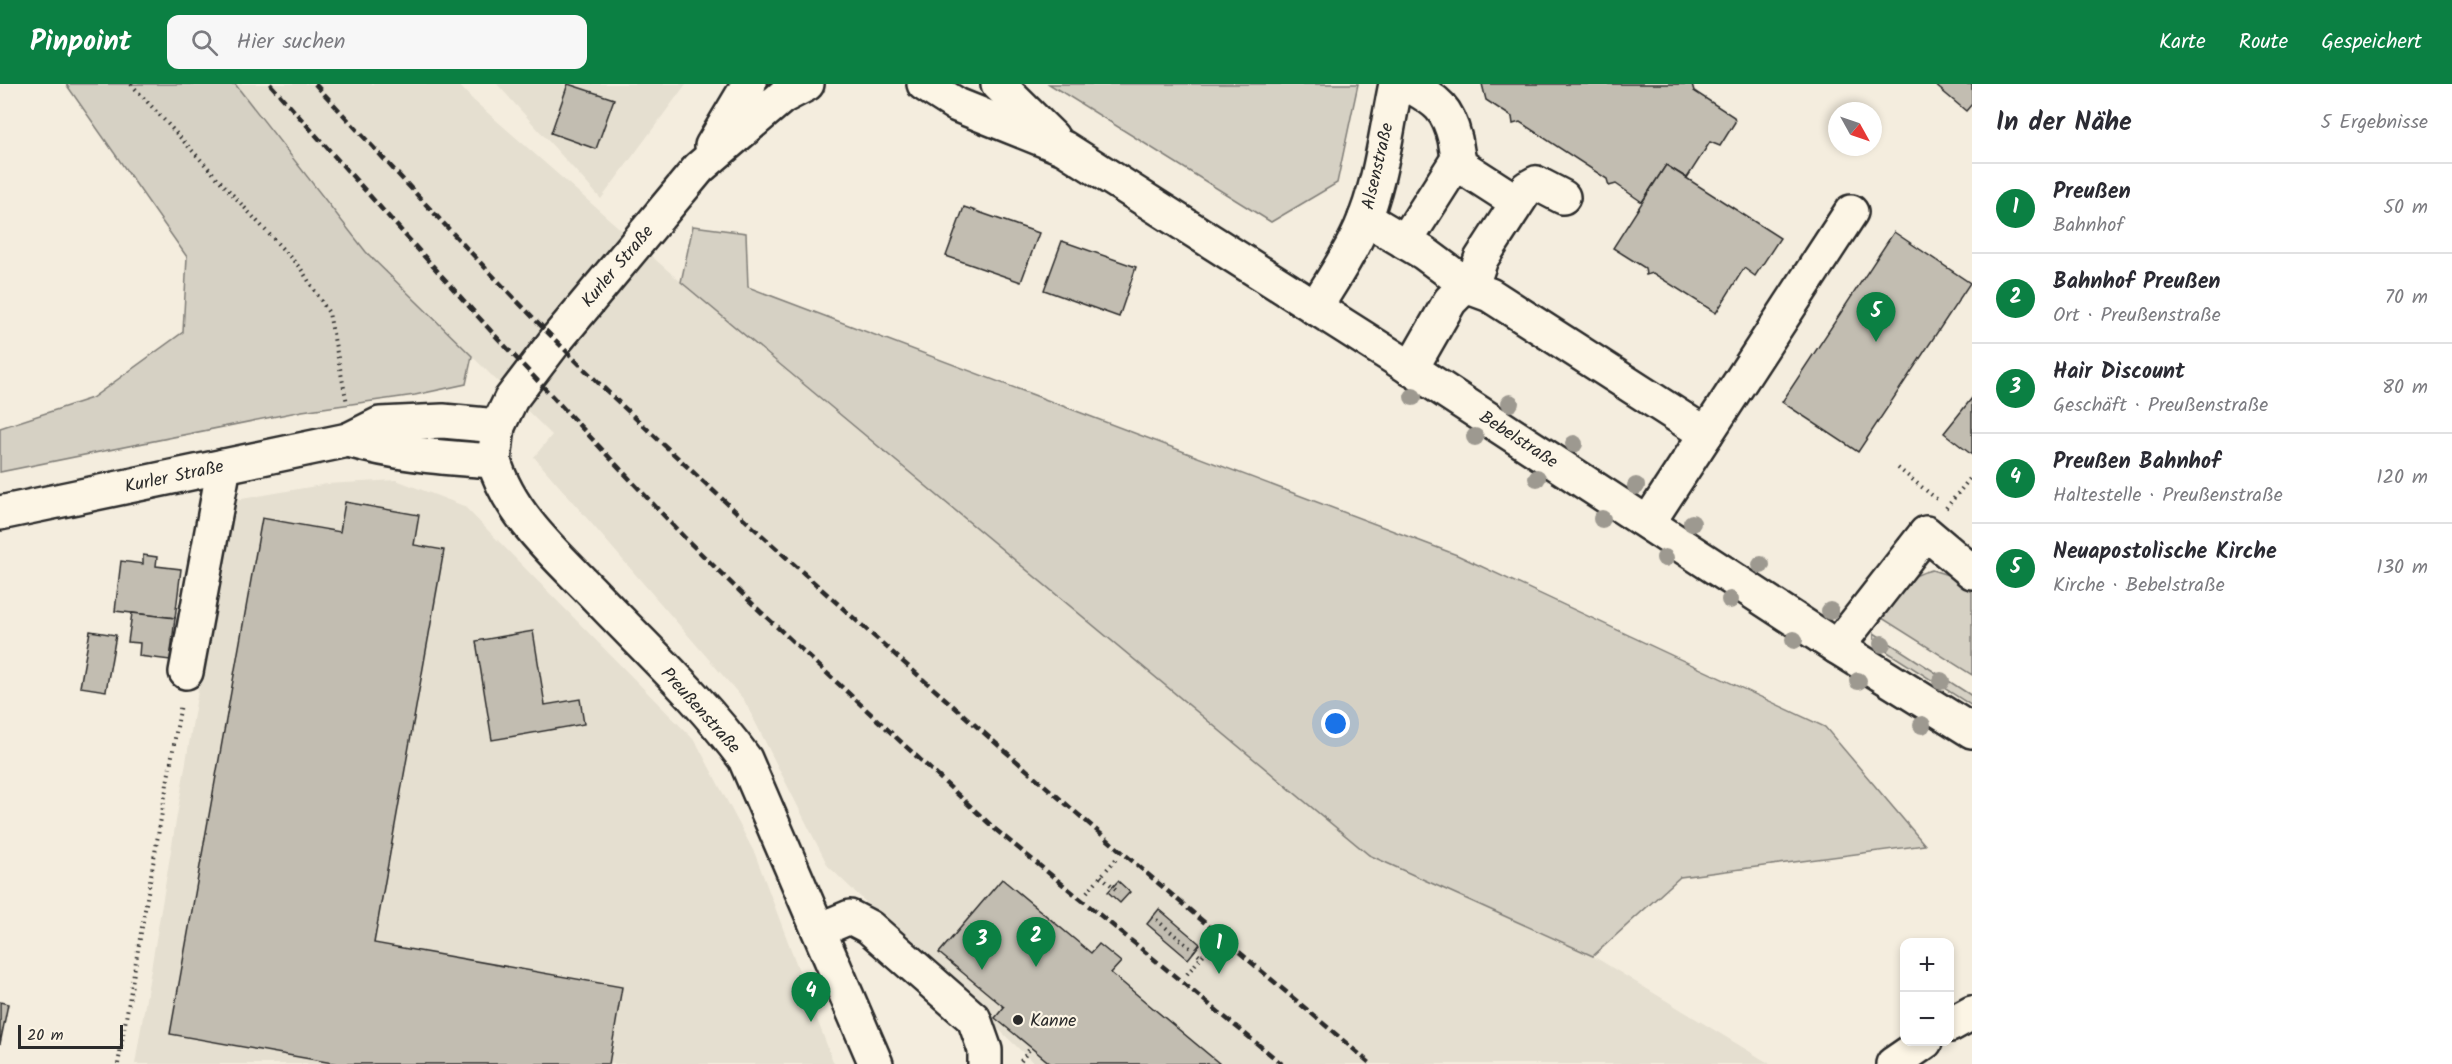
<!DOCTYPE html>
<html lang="de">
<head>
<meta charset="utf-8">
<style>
	:root { --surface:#fff; --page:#f7f7f7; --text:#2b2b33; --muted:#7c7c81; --line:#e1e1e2; --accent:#0b8043 }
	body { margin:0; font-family:Kalam,sans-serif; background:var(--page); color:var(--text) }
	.controls { position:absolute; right:18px; bottom:18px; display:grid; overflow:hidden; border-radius:12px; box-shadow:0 3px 9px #0003 }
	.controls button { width:54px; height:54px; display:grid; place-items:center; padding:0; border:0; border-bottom:2px solid var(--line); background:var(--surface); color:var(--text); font:30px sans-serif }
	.compass { position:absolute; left:1828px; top:18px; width:54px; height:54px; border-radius:50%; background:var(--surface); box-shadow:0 3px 9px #0003; rotate:130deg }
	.scale { position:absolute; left:18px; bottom:15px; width:105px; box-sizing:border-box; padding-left:6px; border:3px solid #2b2b2b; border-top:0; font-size:16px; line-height:21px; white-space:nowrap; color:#2b2b2b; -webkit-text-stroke:4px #fcf5e5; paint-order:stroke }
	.you { position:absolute; left:1336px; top:640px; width:21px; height:21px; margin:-15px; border:4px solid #fff; border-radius:50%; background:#1a73e8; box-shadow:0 0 0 9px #1a73e833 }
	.badge { display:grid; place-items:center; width:39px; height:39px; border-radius:50%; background:var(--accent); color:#fff; font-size:20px; font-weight:700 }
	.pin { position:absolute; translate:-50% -50px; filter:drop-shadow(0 2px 3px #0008) }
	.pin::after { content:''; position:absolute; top:32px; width:21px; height:18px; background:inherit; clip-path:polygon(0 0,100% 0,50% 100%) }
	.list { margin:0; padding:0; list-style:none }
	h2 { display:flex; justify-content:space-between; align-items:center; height:78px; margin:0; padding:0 24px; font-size:26px }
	h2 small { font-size:20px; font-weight:400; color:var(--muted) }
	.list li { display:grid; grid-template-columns:39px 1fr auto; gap:18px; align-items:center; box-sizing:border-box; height:90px; padding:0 24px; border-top:2px solid var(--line) }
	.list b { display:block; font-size:22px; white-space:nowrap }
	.list p { margin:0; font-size:20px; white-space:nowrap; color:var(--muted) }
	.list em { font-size:20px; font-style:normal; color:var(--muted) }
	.icon { flex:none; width:33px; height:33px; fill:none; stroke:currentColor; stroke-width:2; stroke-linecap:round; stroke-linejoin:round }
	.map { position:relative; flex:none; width:1972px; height:980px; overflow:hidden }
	header { display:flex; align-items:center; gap:36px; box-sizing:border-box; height:84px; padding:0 30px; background:var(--accent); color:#fff }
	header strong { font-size:28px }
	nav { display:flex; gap:33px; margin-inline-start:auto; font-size:21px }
	.search { width:420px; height:54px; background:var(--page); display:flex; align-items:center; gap:15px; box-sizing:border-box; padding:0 21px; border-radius:12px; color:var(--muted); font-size:22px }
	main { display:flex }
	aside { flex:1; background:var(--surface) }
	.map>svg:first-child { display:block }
</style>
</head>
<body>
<header>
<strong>Pinpoint</strong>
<div class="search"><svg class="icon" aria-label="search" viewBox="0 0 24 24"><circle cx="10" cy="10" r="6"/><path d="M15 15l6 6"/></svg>Hier suchen</div>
<nav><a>Karte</a><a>Route</a><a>Gespeichert</a></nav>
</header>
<main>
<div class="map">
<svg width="1972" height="980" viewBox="0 0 1972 980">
	<rect width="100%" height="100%" fill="#f4edde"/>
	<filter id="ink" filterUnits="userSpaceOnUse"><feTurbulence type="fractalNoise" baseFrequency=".0167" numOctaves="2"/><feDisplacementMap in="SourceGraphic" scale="12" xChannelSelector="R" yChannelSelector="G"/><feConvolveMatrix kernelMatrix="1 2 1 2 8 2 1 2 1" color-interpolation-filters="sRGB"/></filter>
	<g filter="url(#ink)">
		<g fill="#e5dfd0">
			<polygon points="235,0 458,0 473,16 681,198 1369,771 1593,872 1770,980 1035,980 828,782 744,616 534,373 552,351 366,168"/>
			<polygon points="497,0 686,0 601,115"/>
			<polygon points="396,396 464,422 696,658 755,770 834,980 135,980 230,417 327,400"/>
		</g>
		<g fill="#d6d1c4" stroke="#807e78" stroke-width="1.5">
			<polygon points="66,0 235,0 366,168 472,272 466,300 415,311 302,327 0,388 0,344 92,314 183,248 187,173"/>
			<polygon points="1049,0 1358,0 1337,99 1271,138"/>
			<polygon points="693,142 746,149 748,203 1457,471 1825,643 1925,761 1680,793 1593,872 1369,771 681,198"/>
			<path d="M1932 486 1948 491 1972 508V591L1882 534C1897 511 1903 492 1932 486Z"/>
			<polygon points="1874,549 1972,612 1972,622 1875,560"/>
		</g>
		<g fill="#c2bdb1" stroke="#2b2b2b" stroke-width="1.5">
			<polygon points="568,0 614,15 596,65 551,49"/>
			<polygon points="1482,0 1692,0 1694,7 1734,33 1735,38 1720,62 1710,58 1687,94 1666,81 1642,118 1616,100 1609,102 1607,95 1520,38 1513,40 1512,33 1486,16"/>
			<polygon points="1934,0 1972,0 1972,20 1966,27"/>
			<polygon points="1666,81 1780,154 1755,192 1744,184 1716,229 1653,189 1646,191 1645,184 1613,164"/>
			<polygon points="964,123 1039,149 1021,198 946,172"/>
			<polygon points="1894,148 1970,199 1858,368 1782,318"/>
			<polygon points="1062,157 1136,183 1119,233 1044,206"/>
			<polygon points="1972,314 1972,371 1944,349"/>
			<polygon points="345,418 419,431 414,461 444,466 374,859 622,903 609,980 338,980 170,950 262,434 340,448"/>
			<polygon points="143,471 157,473 156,482 181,485 175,534 115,527 121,477 143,480"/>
			<polygon points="132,529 175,534 170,576 139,572 140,559 128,558"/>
			<polygon points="90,547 116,551 106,607 80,603"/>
			<polygon points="533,547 545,621 580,615 584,640 492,656 476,557"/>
			<polygon points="1002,795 1091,869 1099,860 1121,878 1111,889 1220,980 1051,980 995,934 1004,923 939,869"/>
			<polygon points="1118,797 1130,808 1120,819 1108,808"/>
			<polygon points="1159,825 1200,860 1188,875 1147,840"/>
			<polygon points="0,918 8,920 0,960"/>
		</g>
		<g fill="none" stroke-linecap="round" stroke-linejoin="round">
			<defs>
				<g id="minor">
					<path d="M1407 0C1434 16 1447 21 1455 55 1457 65 1457 73 1461 82L1517 118"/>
					<polyline points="1365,134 1424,169 1471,204 1481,175 1527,104 1536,99 1563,113"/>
					<polyline points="1405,158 1458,75"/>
					<path d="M1315 224C1331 198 1349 172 1361 144 1381 99 1386 47 1396 0"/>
					<polyline points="1411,285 1450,217 1463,204 1471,204 1490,211 1706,350"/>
					<path d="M494 377C509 429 554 469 591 507 643 562 700 614 745 675L876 980"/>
					<polyline points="1648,439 1851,128"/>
					<polyline points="1837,563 1926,449 1972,488"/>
					<polyline points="186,588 224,382"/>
					<polyline points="819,846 850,833 869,843 974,935 985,966 985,980"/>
					<polyline points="1950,941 1972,929"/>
					<polyline points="1893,980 1925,958"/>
				</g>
				<g id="major">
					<polyline points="924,0 957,21 1064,64 1398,276 1837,563 1972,647"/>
					<polyline points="998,0 1052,53"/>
					<polyline points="712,62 749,0"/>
					<path d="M348 356C396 370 445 374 494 377L498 342 511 315 556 256 699 84 782 13 807 0"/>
					<polyline points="0,429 348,356 380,340 443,337 498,342"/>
				</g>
			</defs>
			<use href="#minor" stroke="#2b2b2b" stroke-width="38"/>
			<use href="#major" stroke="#2b2b2b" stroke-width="38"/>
			<g stroke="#2b2b2b" stroke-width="4" stroke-dasharray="1.5 4.5" stroke-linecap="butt">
				<polyline points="131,0 301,185 329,229 347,319"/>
				<polyline points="1898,384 1938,416"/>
				<polyline points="1946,424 1972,392"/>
				<polyline points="1101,792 1119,808"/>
				<polyline points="1087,808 1116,775"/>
				<polyline points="1152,832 1201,873"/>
				<polyline points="1187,890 1214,858"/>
				<polyline points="1021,977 1031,963"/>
				<polyline points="118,980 181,620"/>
			</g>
			<use href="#minor" stroke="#fcf5e5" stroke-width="33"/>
			<use href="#major" stroke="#fcf5e5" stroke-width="33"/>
			<g stroke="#2b2b2b" stroke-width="4.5" stroke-dasharray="9 4.5" stroke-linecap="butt">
				<polyline points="270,0 491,247 684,453 762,529 995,745 1282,980"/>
				<path d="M315 0C412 105 507 211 610 310 855 543 1113 761 1371 980"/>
			</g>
		</g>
		<g fill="#9d9990">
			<circle cx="1413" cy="313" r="9"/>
			<circle cx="1510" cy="319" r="9"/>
			<circle cx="1475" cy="353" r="9"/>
			<circle cx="1574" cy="360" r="9"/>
			<circle cx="1537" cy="394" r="9"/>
			<circle cx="1636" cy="402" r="9"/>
			<circle cx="1602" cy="435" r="9"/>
			<circle cx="1692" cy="439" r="9"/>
			<circle cx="1665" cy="474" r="9"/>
			<circle cx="1761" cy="481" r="9"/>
			<circle cx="1730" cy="516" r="9"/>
			<circle cx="1830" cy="527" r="9"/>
			<circle cx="1794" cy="556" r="9"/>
			<circle cx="1882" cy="560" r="9"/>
			<circle cx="1858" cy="597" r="9"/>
			<circle cx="1941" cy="597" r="9"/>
			<circle cx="1922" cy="641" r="9"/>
		</g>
	</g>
	<circle fill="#2b2b2b" stroke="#fcf5e5" stroke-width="2" cx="1018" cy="936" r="6"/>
	<g text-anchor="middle" stroke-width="4.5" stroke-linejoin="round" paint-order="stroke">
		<g font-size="18" fill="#2b2b2b" stroke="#fcf5e5">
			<text transform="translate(1377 82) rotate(-77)" y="6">Alsenstraße</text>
			<text transform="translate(617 182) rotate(-50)" y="6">Kurler Straße</text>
			<text transform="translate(1519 355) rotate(33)" y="6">Bebelstraße</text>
			<text transform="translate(174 392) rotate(-12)" y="6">Kurler Straße</text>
			<text transform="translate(701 626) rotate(48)" y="6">Preußenstraße</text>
		</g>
		<g font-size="18" fill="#2b2b2b" stroke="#fcf5e5" text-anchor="start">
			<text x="1030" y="942">Kanne</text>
		</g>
	</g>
</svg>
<div class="controls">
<button>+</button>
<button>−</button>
</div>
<svg class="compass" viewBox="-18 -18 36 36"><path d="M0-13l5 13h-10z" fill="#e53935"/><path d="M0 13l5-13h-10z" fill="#7c7c81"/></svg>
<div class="scale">20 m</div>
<div class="you"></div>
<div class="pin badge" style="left:1219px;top:890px">1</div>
<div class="pin badge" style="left:1036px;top:883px">2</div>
<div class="pin badge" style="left:982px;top:886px">3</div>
<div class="pin badge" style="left:811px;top:938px">4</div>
<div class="pin badge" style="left:1876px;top:258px">5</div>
</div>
<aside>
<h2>In der Nähe<small>5 Ergebnisse</small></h2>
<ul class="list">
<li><span class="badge">1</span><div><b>Preußen</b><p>Bahnhof</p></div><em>50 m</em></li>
<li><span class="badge">2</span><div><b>Bahnhof Preußen</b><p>Ort · Preußenstraße</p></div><em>70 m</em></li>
<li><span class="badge">3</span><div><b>Hair Discount</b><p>Geschäft · Preußenstraße</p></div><em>80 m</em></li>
<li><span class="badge">4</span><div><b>Preußen Bahnhof</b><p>Haltestelle · Preußenstraße</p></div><em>120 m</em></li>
<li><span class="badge">5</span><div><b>Neuapostolische Kirche</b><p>Kirche · Bebelstraße</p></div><em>130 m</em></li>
</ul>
</aside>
</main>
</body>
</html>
